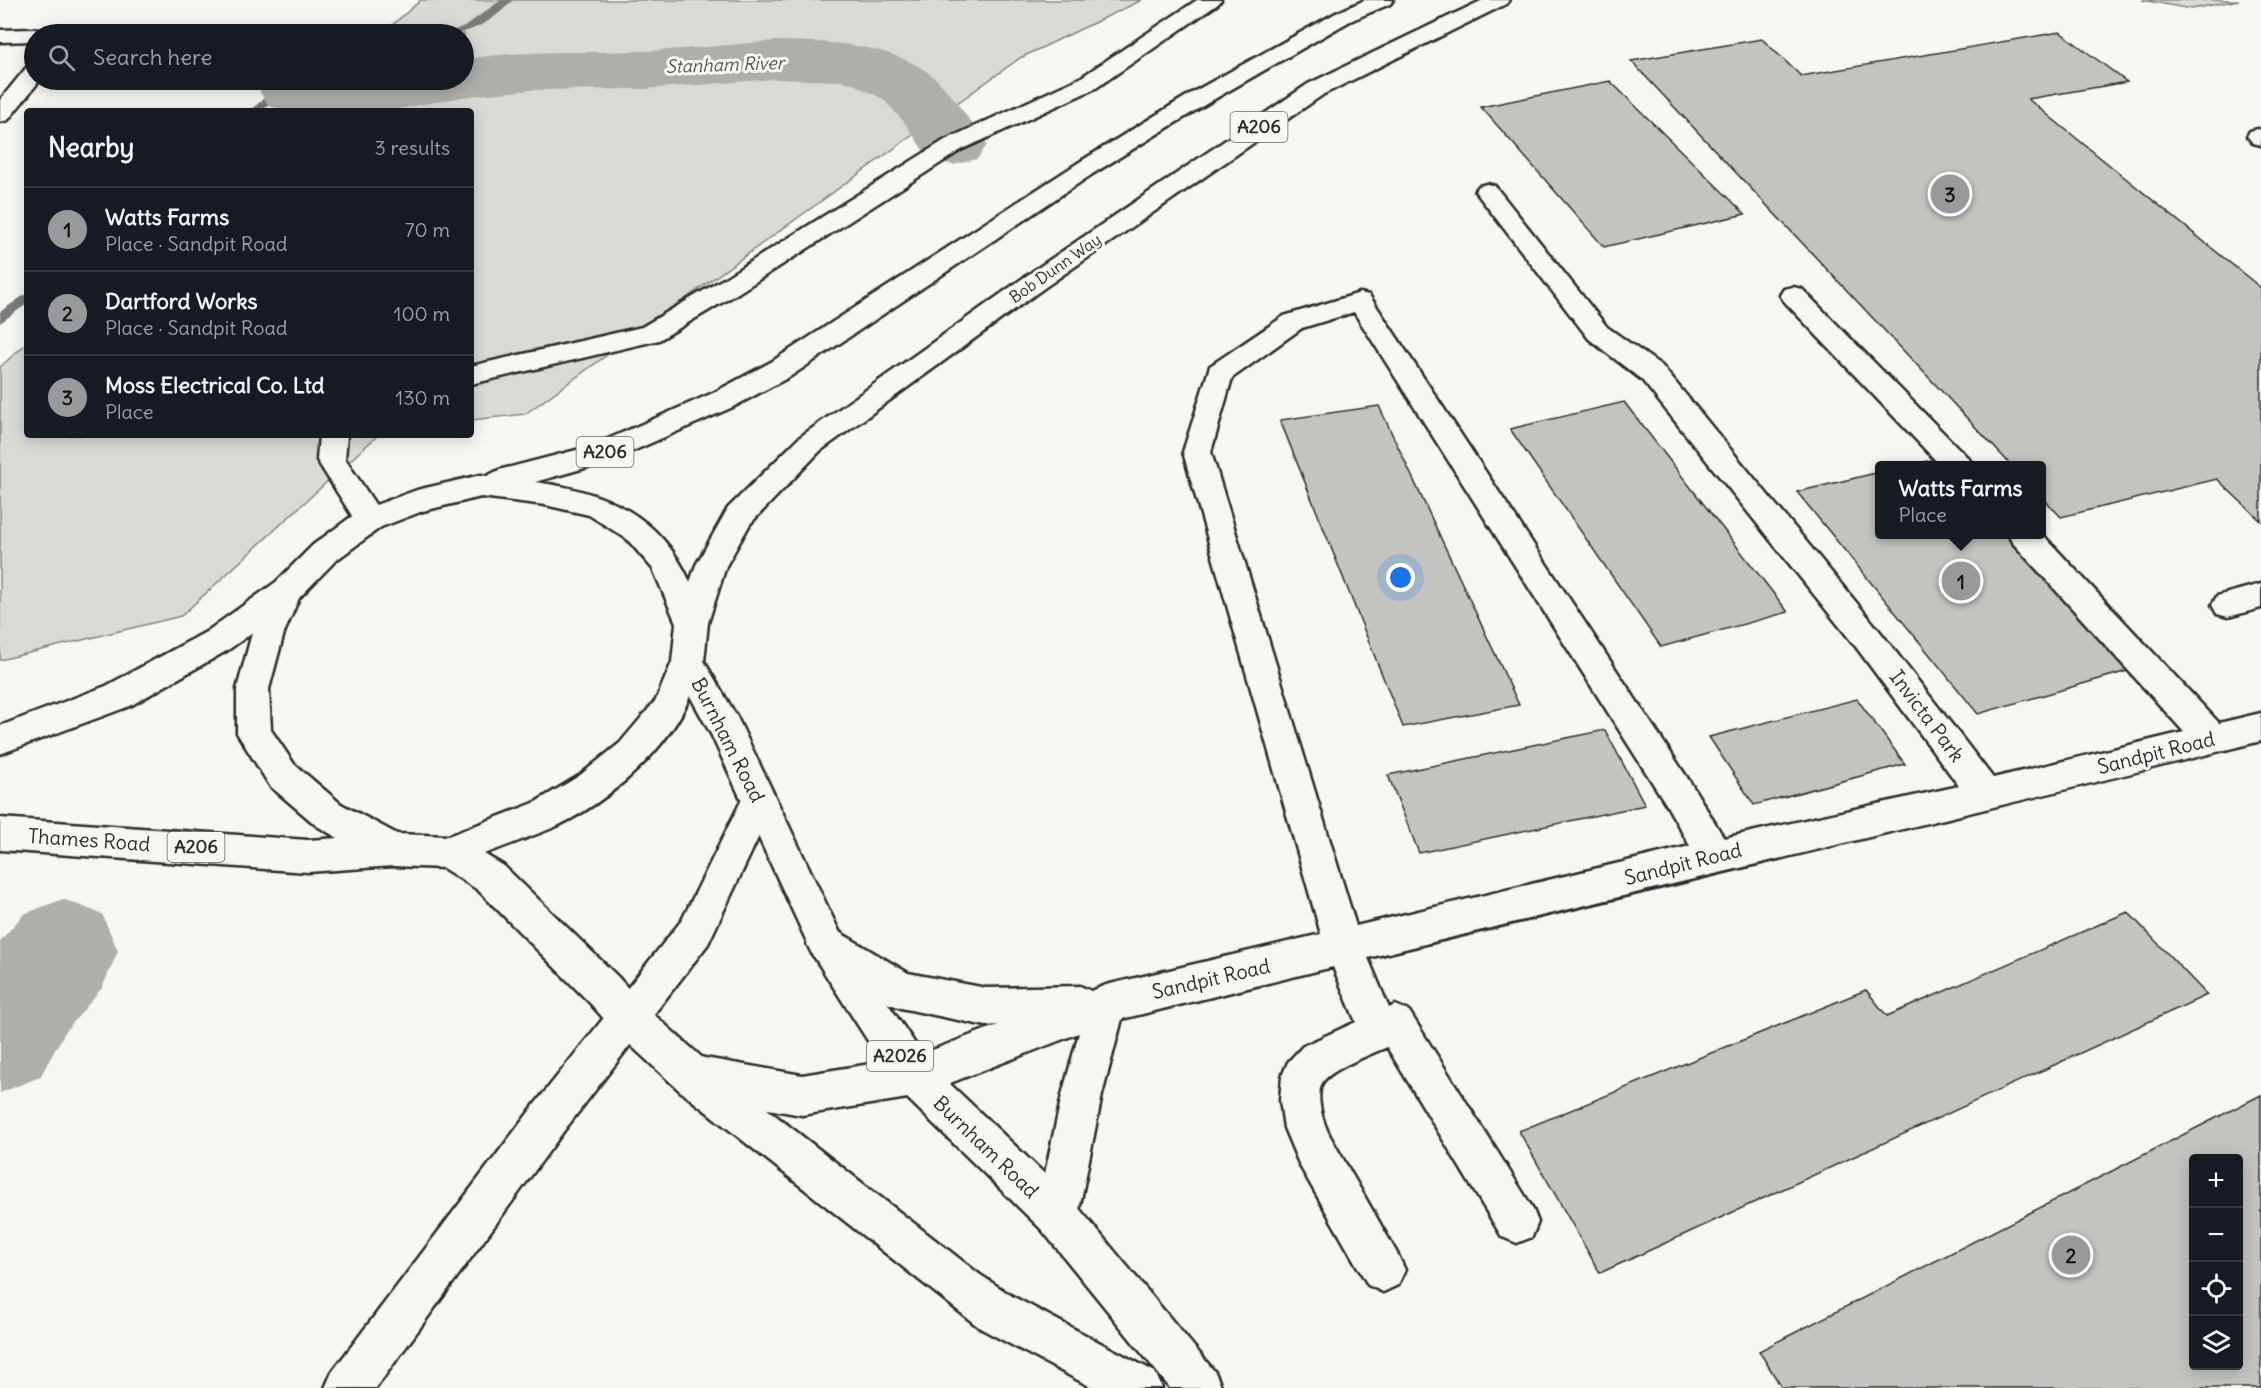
<!DOCTYPE html>
<html lang="en">
<head>
<meta charset="utf-8">
<style>
	:root { --surface:#171b24; --page:#242831; --text:#f1f3f6; --muted:#9ea1a6; --line:#363941; --accent:#98999b }
	body { margin:0; font-family:Delius,sans-serif; background:var(--page); color:var(--text) }
	.controls { position:absolute; right:18px; bottom:18px; display:grid; overflow:hidden; border-radius:6px; box-shadow:0 3px 15px #0003 }
	.controls button { width:54px; height:54px; display:grid; place-items:center; padding:0; border:0; border-bottom:2px solid var(--line); background:var(--surface); color:var(--text); font:30px sans-serif }
	.you { position:absolute; left:1401px; top:578px; width:21px; height:21px; margin:-15px; border:4px solid #fff; border-radius:50%; background:#1a73e8; box-shadow:0 0 0 9px #1a73e833 }
	.badge { display:grid; place-items:center; width:39px; height:39px; border-radius:50%; background:var(--accent); color:#111; font-size:20px; font-weight:700 }
	.pin { position:absolute; translate:-50% -50%; border:3px solid #fff; box-shadow:0 2px 6px #0006 }
	.popup { position:absolute; left:1875px; top:461px; width:171px; height:78px; box-sizing:border-box; display:grid; place-content:center; border-radius:6px; background:var(--surface); filter:drop-shadow(0 2px 4px #0005); font-size:20px; white-space:nowrap; color:var(--muted) }
	.popup b { font-size:22px; color:var(--text) }
	.popup::after { content:''; position:absolute; left:50%; top:100%; margin-left:-12px; border:12px solid transparent; border-top-color:var(--surface) }
	.list { margin:0; padding:0; list-style:none }
	h2 { display:flex; justify-content:space-between; align-items:center; height:78px; margin:0; padding:0 24px; font-size:26px }
	h2 small { font-size:20px; font-weight:400; color:var(--muted) }
	.list li { display:grid; grid-template-columns:39px 1fr auto; gap:18px; align-items:center; box-sizing:border-box; height:84px; padding:0 24px; border-top:2px solid var(--line) }
	.list b { display:block; font-size:22px; white-space:nowrap }
	.list p { margin:0; font-size:20px; white-space:nowrap; color:var(--muted) }
	.list em { font-size:20px; font-style:normal; color:var(--muted) }
	.icon { flex:none; width:33px; height:33px; fill:none; stroke:currentColor; stroke-width:2; stroke-linecap:round; stroke-linejoin:round }
	.map { position:relative; flex:none; width:2261px; height:1388px; overflow:hidden }
	.search { position:absolute; background:var(--surface); box-shadow:0 3px 15px #0003; left:24px; top:24px; width:450px; height:66px; display:flex; align-items:center; gap:15px; box-sizing:border-box; padding:0 21px; border-radius:33px; color:var(--muted); font-size:22px }
	.panel { position:absolute; background:var(--surface); box-shadow:0 3px 15px #0003; left:24px; top:108px; width:450px; height:330px; border-radius:6px }
	.map>svg:first-child { display:block }
</style>
</head>
<body>
<div class="map">
<svg width="2261" height="1388" viewBox="0 0 2261 1388">
	<rect width="100%" height="100%" fill="#f6f6f2"/>
	<filter id="ink" filterUnits="userSpaceOnUse"><feTurbulence type="fractalNoise" baseFrequency=".0167" numOctaves="2"/><feDisplacementMap in="SourceGraphic" scale="12" xChannelSelector="R" yChannelSelector="G"/><feConvolveMatrix kernelMatrix="1 2 1 2 8 2 1 2 1" color-interpolation-filters="sRGB"/></filter>
	<g filter="url(#ink)">
		<g fill="#d9d9d5" stroke="#828280" stroke-width="1.5">
			<polygon points="421,0 1142,0 1020,58 525,414 471,420 471,111 294,111 330,80 464,80 464,34 382,34"/>
			<polygon points="2142,0 2239,0 2191,9"/>
			<polygon points="27,343 27,435 378,435 181,616 0,660 0,367"/>
		</g>
		<g fill="none" stroke-linecap="round" stroke-linejoin="round">
			<g fill="#7a7a78" fill-rule="evenodd">
				<path d="M501 0H513C494 20 468 37 441 34L464 27Z"/>
				<polygon points="287,80 298,80 262,111 249,111"/>
				<polygon points="27,293 27,304 0,323 0,312"/>
			</g>
			<g fill="#aeaeab" fill-rule="evenodd">
				<path d="M774 41C824 41 897 43 936 79 956 98 971 123 987 145L977 159 953 165 929 159 905 123 883 99 851 83 840 81 774 79 645 89 529 90 462 97 388 111H287L269 106 260 92V84L263 80H464V59C523 50 582 53 641 51 686 50 730 44 774 41Z"/>
				<polygon points="63,899 102,914 118,951 102,988 65,1032 40,1077 0,1093 0,941 24,914"/>
			</g>
		</g>
		<g fill="#c3c3c0" stroke="#2b2b2b" stroke-width="1.5" fill-rule="evenodd">
			<polygon points="2060,32 2127,82 2028,99 2261,288 2261,521 2217,479 2061,517 2042,497 2042,466 2012,466 1631,61 1762,39 1801,76"/>
			<polygon points="1610,81 1745,214 1604,247 1481,107"/>
			<polygon points="1624,402 1788,612 1661,647 1510,429"/>
			<polygon points="1379,406 1519,705 1403,727 1280,420"/>
			<polygon points="1939,458 1946,466 1908,466"/>
			<polygon points="1880,472 1880,534 2010,534 2134,669 1978,714 1797,492"/>
			<polygon points="1857,699 1905,764 1754,805 1709,737"/>
			<polygon points="1605,730 1645,805 1419,853 1388,775"/>
			<polygon points="2128,912 2207,995 1600,1273 1519,1131 1866,990 1887,1016"/>
			<path d="M2261 1095V1388H1782L1759 1351ZM2194 1158H2238V1366H2194Z"/>
		</g>
		<g fill="none" stroke-linecap="round" stroke-linejoin="round">
			<defs>
				<g id="minor">
					<polygon points="1197,0 1221,0 1218,4 1096,88 961,150 738,293 659,340 471,384 471,366 642,327 720,281 945,140 1080,78"/>
					<polygon points="67,28 74,30 78,34 54,34 58,30"/>
					<polygon points="34,29 41,31 44,34 34,34 34,41 0,42 0,30"/>
					<polygon points="34,66 34,80 40,80 8,120 0,122 0,100 26,68"/>
					<polygon points="2258,129 2261,130 2261,145 2253,143 2247,136 2250,131"/>
					<path d="M1487 184 1495 186 1607 327 1662 366 1878 629 1993 778 2184 732 2012 542 2008 534H2042L2219 723 2261 713V741C1964 816 1665 885 1368 958L1389 1008 1395 1005 1409 1011 1532 1207 1538 1222 1532 1237 1517 1243 1502 1237 1387 1047C1372 1054 1327 1070 1321 1085 1316 1100 1323 1123 1330 1136L1398 1255 1405 1270 1398 1285 1383 1292 1368 1285 1300 1166 1284 1128 1280 1100 1282 1076 1288 1062 1303 1046 1356 1022 1333 967 1122 1019 1102 1095 1078 1215 1072 1230 1057 1236 1042 1230 1036 1215 1062 1095 1079 1033 914 1097 802 1115 693 1096 679 1090 673 1076 679 1062 693 1056 802 1075 914 1057 998 1025 986 1026 901 1008 887 1003 813 956 807 944 813 932 826 926 839 932 908 973 986 988 1080 986 1091 991 1106 985 1321 934 1183 452 1210 366 1284 316 1360 293 1369 295 1690 782 1724 838 1959 786 1856 647 1642 380 1589 339 1475 191 1479 186ZM1354 312 1666 804 1690 846 1356 926 1211 452 1232 378 1302 328Z"/>
					<polygon points="1793,287 1802,289 1969,459 1973,466 1941,466 1784,301 1780,295 1784,289"/>
					<polygon points="319,435 347,435 345,459 385,519 381,527 370,530 359,527 317,460"/>
					<polygon points="2261,584 2261,608 2228,617 2217,614 2212,605 2217,596"/>
					<polygon points="759,785 771,789 776,800 708,944 563,1132 376,1388 325,1388 332,1372 535,1104 682,920 747,789"/>
				</g>
				<path id="major" d="M1365 0H1393L1390 4 1350 21 1211 101 1094 173 791 376 733 407 610 461 535 482C605 491 660 515 690 582L696 565 728 508 800 437 1026 276 1308 84 1483 0H1509L1506 4 1324 94 1044 288 820 451 750 524 726 566 708 623 704 661 737 717 839 931 928 1063 1072 1200 1215 1372 1222 1388H1170L1042 1230 900 1091 813 955 711 734 690 696C669 749 608 802 557 826 533 836 508 845 484 854L504 866 618 977 641 1003 707 1062 979 1274 1012 1296 1155 1372 1162 1388H1093L980 1328 679 1090 613 1029 590 1003 478 890 443 868 393 866 308 872 0 850V818L308 840 338 838 317 826 270 786 237 733V689L252 633 228 650 130 706 0 754V726L106 686 206 632 276 582 313 545 359 511 417 490 481 475 487 476 499 470 592 446 713 393 771 362 1078 163 1195 91 1336 13ZM481 497 545 505 589 515 627 539 653 569 676 623 672 662 656 700 620 743 579 776 534 803 448 836 397 834 341 804 294 764 271 730 269 689 284 633 299 598 335 561 381 527 423 511Z"/>
			</defs>
			<use href="#minor" stroke="#2b2b2b" stroke-width="5"/>
			<use href="#major" stroke="#2b2b2b" stroke-width="5"/>
			<use href="#minor" fill="#f6f6f2" fill-rule="evenodd"/>
			<use href="#major" fill="#f6f6f2" fill-rule="evenodd"/>
		</g>
	</g>
	<g text-anchor="middle" stroke-width="6" stroke-linejoin="round" paint-order="stroke">
		<g font-size="16" fill="#2b2b2b" stroke="#f6f6f2">
			<text transform="translate(1055 268) rotate(-35)" y="6">Bob Dunn Way</text>
		</g>
		<g font-size="18" font-style="italic" fill="#525251" stroke="#f6f6f2">
			<text transform="translate(725 65) rotate(-2)" y="6">Stanham River</text>
		</g>
		<g fill="#f6f6f2" stroke="#686867" stroke-width="1.5">
			<rect x="1230.5" y="112" width="57" height="30" rx="4.5"/>
			<rect x="576.5" y="437" width="57" height="30" rx="4.5"/>
			<rect x="167.5" y="832" width="57" height="30" rx="4.5"/>
			<rect x="867" y="1041" width="66" height="30" rx="4.5"/>
		</g>
		<g font-size="18" font-weight="bold" fill="#2b2b2b">
			<text x="1259" y="133">A206</text>
			<text x="605" y="458">A206</text>
			<text x="196" y="853">A206</text>
			<text x="900" y="1062">A2026</text>
		</g>
		<g font-size="20" fill="#2b2b2b" stroke="#f6f6f2">
			<text transform="translate(1927 716) rotate(53)" y="7">Invicta Park</text>
			<text transform="translate(728 740) rotate(63)" y="7">Burnham Road</text>
			<text transform="translate(2156 753) rotate(-14)" y="7">Sandpit Road</text>
			<text transform="translate(89 840) rotate(4)" y="7">Thames Road</text>
			<text transform="translate(1683 864) rotate(-14)" y="7">Sandpit Road</text>
			<text transform="translate(1211 979) rotate(-13)" y="7">Sandpit Road</text>
			<text transform="translate(986 1147) rotate(44)" y="7">Burnham Road</text>
		</g>
	</g>
</svg>
<div class="controls">
<button>+</button>
<button>−</button>
<button><svg class="icon" aria-label="locate" viewBox="0 0 24 24"><circle cx="12" cy="12" r="6"/><path d="M12 2v4M12 18v4M2 12h4M18 12h4"/></svg></button>
<button><svg class="icon" aria-label="layers" viewBox="0 0 24 24"><path d="M12 4l9 5-9 5-9-5zM3 14l9 5 9-5"/></svg></button>
</div>
<div class="you"></div>
<div class="pin badge" style="left:1961px;top:581px">1</div>
<div class="popup"><b>Watts Farms</b>Place</div>
<div class="pin badge" style="left:2071px;top:1255px">2</div>
<div class="pin badge" style="left:1950px;top:194px">3</div>
<div class="search"><svg class="icon" aria-label="search" viewBox="0 0 24 24"><circle cx="10" cy="10" r="6"/><path d="M15 15l6 6"/></svg>Search here</div>
<section class="panel">
<h2>Nearby<small>3 results</small></h2>
<ul class="list">
<li><span class="badge">1</span><div><b>Watts Farms</b><p>Place · Sandpit Road</p></div><em>70 m</em></li>
<li><span class="badge">2</span><div><b>Dartford Works</b><p>Place · Sandpit Road</p></div><em>100 m</em></li>
<li><span class="badge">3</span><div><b>Moss Electrical Co. Ltd</b><p>Place</p></div><em>130 m</em></li>
</ul>
</section>
</div>
</body>
</html>
